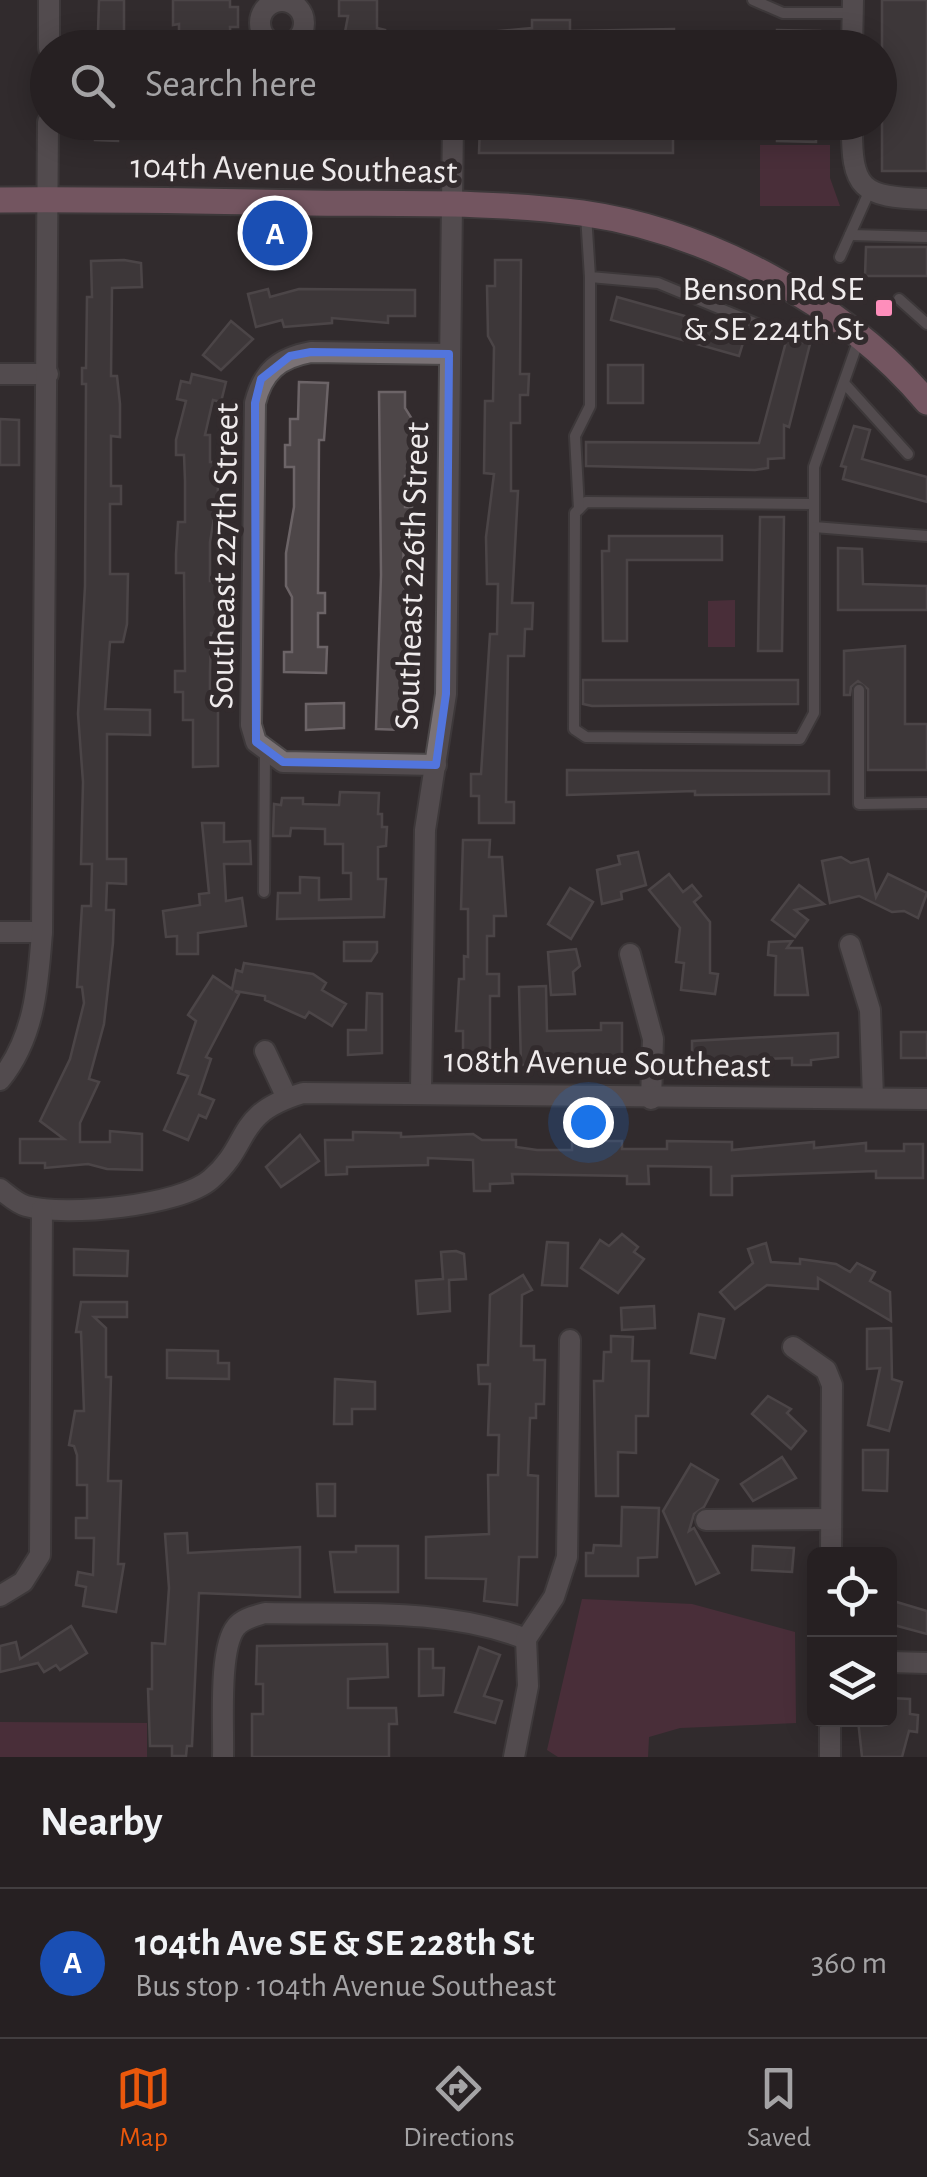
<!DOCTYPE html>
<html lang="en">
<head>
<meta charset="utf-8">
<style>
	:root { --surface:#262022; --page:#322d2f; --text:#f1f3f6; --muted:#a4a3a5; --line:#423e40; --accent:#ea580c }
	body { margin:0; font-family:"Alegreya Sans",sans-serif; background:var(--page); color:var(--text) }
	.controls { position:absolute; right:30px; bottom:30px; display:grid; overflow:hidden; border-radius:15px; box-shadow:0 5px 25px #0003 }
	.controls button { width:90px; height:90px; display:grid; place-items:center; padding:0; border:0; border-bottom:2px solid var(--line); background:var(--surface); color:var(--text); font:50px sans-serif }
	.you { position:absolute; left:588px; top:1122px; width:35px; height:35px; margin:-25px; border:8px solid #fff; border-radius:50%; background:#1a73e8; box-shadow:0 0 0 15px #1a73e833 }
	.badge { display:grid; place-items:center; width:65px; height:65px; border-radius:50%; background:var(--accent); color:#fff; font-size:32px; font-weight:700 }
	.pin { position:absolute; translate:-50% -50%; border:5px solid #fff; box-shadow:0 2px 10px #0006 }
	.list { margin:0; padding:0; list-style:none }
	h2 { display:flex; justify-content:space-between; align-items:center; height:130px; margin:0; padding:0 40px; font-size:42px }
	h2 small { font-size:32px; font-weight:400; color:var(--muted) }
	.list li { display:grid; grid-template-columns:65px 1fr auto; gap:30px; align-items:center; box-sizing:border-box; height:150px; padding:0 40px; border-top:2px solid var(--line) }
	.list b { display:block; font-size:38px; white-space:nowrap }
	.list p { margin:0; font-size:32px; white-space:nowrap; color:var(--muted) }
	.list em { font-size:32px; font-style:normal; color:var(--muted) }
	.icon { flex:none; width:55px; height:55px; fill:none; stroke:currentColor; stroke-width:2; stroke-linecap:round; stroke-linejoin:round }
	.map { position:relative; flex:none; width:927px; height:1757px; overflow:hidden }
	.search { position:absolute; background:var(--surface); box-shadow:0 5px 25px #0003; left:30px; right:30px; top:30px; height:110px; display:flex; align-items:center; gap:25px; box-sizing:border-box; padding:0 35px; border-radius:55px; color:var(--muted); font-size:38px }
	.sheet { height:280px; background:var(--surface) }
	nav { display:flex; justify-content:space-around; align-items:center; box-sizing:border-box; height:140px; border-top:2px solid var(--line); background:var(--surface); font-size:28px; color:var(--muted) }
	nav a { display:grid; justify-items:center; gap:5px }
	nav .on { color:var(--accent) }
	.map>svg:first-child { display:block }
</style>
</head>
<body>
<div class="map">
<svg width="927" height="1757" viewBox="0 0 927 1757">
	<rect width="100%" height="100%" fill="#322b2d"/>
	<g fill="#673248">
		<polygon points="760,145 830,145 830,178 840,206 760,206"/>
		<polygon points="735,600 735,647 708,647 708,601"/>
		<polygon points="582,1599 692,1604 795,1632 796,1723 680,1728 649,1737 648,1757 558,1757 547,1750"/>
		<polygon points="0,1722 147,1723 147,1757 0,1757"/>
	</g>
	<g fill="#4d4648" stroke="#6c6467" stroke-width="2.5">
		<polygon points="99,0 124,0 124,32 98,32"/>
		<polygon points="173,0 230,0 230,7 238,7 238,27 230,27 231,48 187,48 186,34 179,34 179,24 173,25"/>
		<polygon points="339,0 377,0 377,28 385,30 382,48 342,48 348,16 339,16"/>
		<rect x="882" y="0" width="45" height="171"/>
		<polygon points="532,20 570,20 570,31 674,29 674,48 478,48 478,33 532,28"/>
		<polygon points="777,30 820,31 820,48 777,48"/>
		<polygon points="95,122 118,122 118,141 95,140"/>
		<polygon points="505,122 673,122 673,153 479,153 480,124"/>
		<polygon points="777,122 816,122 816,142 777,141"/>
		<polygon points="866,247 927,247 927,276 865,276"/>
		<polygon points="124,260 141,263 142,287 112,288 111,376 117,376 120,404 120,437 111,436 111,486 121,486 121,504 110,504 110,574 128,574 127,624 123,642 110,642 105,709 150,710 150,735 107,734 107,859 126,859 126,884 107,883 106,910 114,910 113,943 104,1024 89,1079 99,1082 80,1123 80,1142 110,1142 110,1131 142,1134 142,1170 107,1169 88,1164 45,1168 45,1163 20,1163 20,1139 64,1139 40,1121 70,1059 84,1003 82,987 77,987 82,906 91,906 92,864 81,864 83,782 78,714 85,586 86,384 82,384 82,368 86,368 87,297 92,297 91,261"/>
		<polygon points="495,260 521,260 520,374 529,374 528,395 520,395 520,423 511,423 511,491 518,491 512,603 533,603 532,629 525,629 524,656 508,656 506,802 514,802 514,823 479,823 479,796 471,796 471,774 481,774 490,634 497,634 498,584 487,584 486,537 494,474 484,473 485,401 493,401 494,347 488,336 487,286 495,286"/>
		<polygon points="268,289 270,297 299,289 415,290 415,316 388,316 388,323 332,318 332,323 284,327 282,320 256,327 248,294"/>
		<polygon points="617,297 746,333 739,356 611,320"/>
		<polygon points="231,321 253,339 221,370 203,355"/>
		<polygon points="787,338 810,344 789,427 784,425 784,458 768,459 768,468 755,470 586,466 586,442 759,443"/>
		<rect x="608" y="365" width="35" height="38"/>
		<polygon points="192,374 226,382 221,402 213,400 205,435 210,435 210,462 217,462 218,495 210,542 210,581 218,581 219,613 219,633 211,633 210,671 210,698 218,699 218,766 193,767 193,720 183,720 183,692 175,692 175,671 185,671 184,573 176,573 176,554 178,522 185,522 185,481 184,455 176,455 176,440 186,401 177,399 181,381 190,383"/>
		<polygon points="299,382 328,383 324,440 319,440 318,593 325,593 325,613 318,613 318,647 327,647 326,673 284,672 284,652 292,652 292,597 286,586 286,553 294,507 294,467 285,467 285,445 290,445 290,419 298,419"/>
		<polygon points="379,392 405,392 405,408 412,419 410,476 405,476 405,507 412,507 411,528 404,527 403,586 410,597 410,703 402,703 402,730 376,729 381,575"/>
		<polygon points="0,419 19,420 19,465 0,465"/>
		<polygon points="854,426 870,430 862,459 927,477 927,502 843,479 846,467 841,466"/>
		<polygon points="760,517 784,517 782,651 758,651"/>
		<polygon points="609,536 722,536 722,560 627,560 627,641 603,641 602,551 609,551"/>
		<polygon points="838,548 862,549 863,584 927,586 927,610 838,610"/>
		<polygon points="905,646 905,724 927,724 927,770 868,770 868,689 858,681 851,687 850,695 844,695 844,651"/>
		<polygon points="583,680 798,680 798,704 592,706 583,704"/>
		<polygon points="344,703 344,728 306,730 306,704"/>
		<polygon points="567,770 829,771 829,794 695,795 695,791 567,795"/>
		<polygon points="340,792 379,793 378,814 382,814 382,827 387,827 386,846 378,847 378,879 386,879 384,917 277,919 278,893 300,893 300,877 319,878 319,900 351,899 351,873 343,873 343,844 325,844 325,829 291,828 290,836 273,836 274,804 281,805 282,798 303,798 303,804 339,805"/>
		<polygon points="202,823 224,823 224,842 250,841 251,864 224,864 226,901 242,898 246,926 198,933 198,954 177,954 177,936 166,937 163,911 200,905 199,894 209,893"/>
		<polygon points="463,840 490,840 489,857 502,857 506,916 494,916 494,936 487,936 487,974 499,974 499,996 490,996 490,1058 463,1057 463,1031 456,1031 459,979 464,979 464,956 468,957 468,909 461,909"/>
		<polygon points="638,852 646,885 621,892 622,899 602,904 597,870 620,864 618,856"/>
		<polygon points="841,857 851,863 868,859 876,897 888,874 927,893 918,918 904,911 892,912 859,896 830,903 822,861"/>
		<polygon points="669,874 683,892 692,885 701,896 694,902 710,922 710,973 718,974 715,994 681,990 684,963 676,962 680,928 649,890"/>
		<polygon points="799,885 824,904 795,910 808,920 795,937 772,920"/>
		<polygon points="570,888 593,902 571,939 548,924"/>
		<polygon points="792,941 787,948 802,948 808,995 775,995 776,956 768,955 769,942"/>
		<polygon points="344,942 377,942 377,952 371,961 344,961"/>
		<polygon points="576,949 580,966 573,972 575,994 551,995 548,952"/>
		<polygon points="244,963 313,974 326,983 322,990 346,1004 332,1026 309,1012 305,1018 265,1000 265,996 235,991 239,994 206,1057 211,1059 199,1094 214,1100 206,1118 199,1115 188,1140 164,1130 188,1076 178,1073 196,1021 188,1015 213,976 232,989 236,970 242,972"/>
		<polygon points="546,986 547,1031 601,1030 601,1023 622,1023 622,1059 595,1059 595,1066 573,1066 573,1057 541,1057 541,1065 521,1065 519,987"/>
		<polygon points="367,993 382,994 382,1053 348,1055 348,1030 366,1030"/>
		<rect x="901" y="1032" width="26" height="26"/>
		<polygon points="838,1033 838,1057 811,1060 811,1065 792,1065 792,1058 763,1059 763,1063 692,1066 692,1041"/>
		<polygon points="353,1132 401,1133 401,1137 473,1134 482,1140 516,1140 516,1147 537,1150 572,1150 572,1142 599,1141 622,1141 622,1149 667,1149 667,1141 732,1142 732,1150 814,1142 814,1148 866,1143 866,1151 904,1151 904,1144 923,1144 923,1178 876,1178 876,1171 732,1176 732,1195 711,1195 711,1167 648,1166 649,1184 627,1184 627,1176 512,1174 513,1183 490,1184 490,1191 474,1191 473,1160 428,1158 428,1165 347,1167 347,1174 326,1175 325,1140 353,1140"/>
		<polygon points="300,1135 319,1161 281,1187 266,1167"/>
		<polygon points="622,1234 638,1247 634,1252 644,1259 618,1293 581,1268 600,1240 609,1246"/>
		<polygon points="547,1242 568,1243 567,1286 542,1285"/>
		<polygon points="766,1243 771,1262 800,1264 800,1259 836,1264 850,1272 857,1263 875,1272 870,1281 890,1292 891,1321 818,1278 818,1289 767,1285 735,1309 720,1292 753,1263 748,1249"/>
		<polygon points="74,1249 128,1251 127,1276 74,1275"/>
		<polygon points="456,1251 464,1254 466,1279 449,1280 450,1311 418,1314 416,1281 443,1279 441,1252"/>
		<polygon points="523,1275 532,1290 522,1295 521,1346 534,1346 534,1360 545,1360 544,1404 536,1404 536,1418 530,1418 528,1475 538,1476 537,1557 519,1557 517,1605 484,1601 486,1579 426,1578 426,1537 489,1534 488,1475 498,1475 499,1435 488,1435 490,1384 479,1384 478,1365 488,1365 490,1295"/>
		<polygon points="81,1302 127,1302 127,1317 94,1317 106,1328 106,1377 111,1377 108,1481 121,1481 118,1564 124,1564 116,1612 83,1606 86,1587 76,1585 78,1572 93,1575 94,1538 76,1538 76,1518 87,1518 87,1485 77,1485 77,1455 74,1446 69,1445 75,1411 84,1411 81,1332 76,1332"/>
		<polygon points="654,1306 655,1328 622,1330 621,1308"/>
		<polygon points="699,1314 724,1319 715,1358 691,1353"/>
		<polygon points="891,1328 892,1379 902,1382 889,1431 868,1425 880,1368 867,1369 867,1329"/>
		<polygon points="611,1336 633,1337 632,1361 649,1361 648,1416 636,1416 636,1453 618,1452 618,1496 596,1496 594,1381 603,1381 604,1352 611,1352"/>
		<polygon points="167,1350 218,1351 218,1363 229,1363 229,1379 167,1378"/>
		<polygon points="335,1379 375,1382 375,1409 352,1409 352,1424 334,1424"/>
		<polygon points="768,1396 791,1409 787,1413 806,1431 791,1449 752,1414"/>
		<polygon points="863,1450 888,1450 887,1491 863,1490"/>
		<polygon points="782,1457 796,1478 753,1501 741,1484"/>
		<polygon points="691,1464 718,1480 704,1507 694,1514 689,1531 694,1528 719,1573 696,1584 663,1511"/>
		<polygon points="317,1484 335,1484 335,1516 318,1516"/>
		<polygon points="622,1507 659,1508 657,1557 638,1558 638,1576 586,1576 586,1553 593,1553 594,1545 621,1546"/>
		<polygon points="187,1533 188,1553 300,1547 300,1597 199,1593 192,1746 187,1746 186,1756 172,1756 172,1746 150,1746 148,1689 152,1689 152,1643 165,1644 169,1588 165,1534"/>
		<polygon points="356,1546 398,1546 398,1592 335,1592 330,1552 356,1552"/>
		<polygon points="753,1546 794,1548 792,1572 752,1570"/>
		<polygon points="890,1600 927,1611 927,1634 890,1624"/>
		<polygon points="71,1626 87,1653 60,1670 56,1665 44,1672 38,1663 0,1672 0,1646 16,1642 20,1659"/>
		<polygon points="387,1644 388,1677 348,1679 348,1708 396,1708 397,1724 389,1724 389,1757 252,1757 252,1714 263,1714 263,1684 256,1684 257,1646"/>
		<polygon points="479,1647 500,1655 484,1696 502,1701 495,1723 455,1712"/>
		<polygon points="419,1649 433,1649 433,1668 444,1668 443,1695 419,1696"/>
		<polygon points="890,1698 910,1699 910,1714 918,1715 917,1732 909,1731 902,1757 862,1757 858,1720 890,1720"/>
	</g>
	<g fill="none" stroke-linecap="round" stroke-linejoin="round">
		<defs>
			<g id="service">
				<polyline points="753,0 783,13 853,13"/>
				<polyline points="586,215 590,277 658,283 762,326"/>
				<polyline points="850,235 927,237"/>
				<polyline points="840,257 869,192"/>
				<polyline points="899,299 927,324"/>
				<polyline points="844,383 908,454"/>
				<polyline points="814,504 586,502 575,513 574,729 586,737 800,739 814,713 814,467 859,339"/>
				<polyline points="579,509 575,436 590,406 590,277"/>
				<polyline points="814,527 927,536"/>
				<polyline points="859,690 859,804 927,803"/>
				<polyline points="264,892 265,751"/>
			</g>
			<g id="minor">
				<circle cx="282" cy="23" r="22"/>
				<polyline points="49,48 49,0"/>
				<polyline points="852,48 853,0"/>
				<path d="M852 122C851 190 861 197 927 199"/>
				<polyline points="0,374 48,374"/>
				<path d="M436 765 283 762 256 742 251 725 255 403C263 371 279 358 311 352L449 354"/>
				<polyline points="0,932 42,932"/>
				<polyline points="850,945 870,1010 873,1098"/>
				<polyline points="630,954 653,1039 651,1099"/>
				<polyline points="265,1051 287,1098"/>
				<path d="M0 1080C35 1037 38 985 42 932L48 122"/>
				<polyline points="421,1091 425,830 446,694 453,122"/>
				<path d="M0 1189C8 1195 16 1203 26 1206 65 1217 181 1206 211 1179 253 1142 233 1114 303 1093L927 1099"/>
				<polyline points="793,1347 826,1370 832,1385 831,1554"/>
				<polyline points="706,1520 831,1519"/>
				<polyline points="0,1596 23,1582 40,1555 42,1209"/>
				<polyline points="890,1662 927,1663"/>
				<polyline points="830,1720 830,1757"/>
				<path d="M223 1757C224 1728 218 1649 236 1627 243 1618 255 1616 265 1613 352 1615 444 1607 526 1639"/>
				<polyline points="514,1757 528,1686 526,1639 554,1597 567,1557 570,1340"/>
			</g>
			<path id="primary" d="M0 200C103 199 207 201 310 203 400 204 492 201 582 213 708 231 845 304 927 402"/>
		</defs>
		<use href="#service" stroke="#4c4849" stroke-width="14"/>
		<use href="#minor" stroke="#4c4849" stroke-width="24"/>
		<use href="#primary" stroke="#4c4849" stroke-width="29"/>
		<use href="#service" stroke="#7a7275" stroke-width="10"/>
		<use href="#minor" stroke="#7a7275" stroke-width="20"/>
		<use href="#primary" stroke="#c3879e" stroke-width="25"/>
	</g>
	<path d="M0 0H927V1757H0ZM311 352 449 354 446 694 436 765 283 762 256 742 255 403 261 379 290 356Z" fill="#322b2d" fill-opacity=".55" fill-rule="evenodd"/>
	<path fill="none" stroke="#5275dd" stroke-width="8" stroke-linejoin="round" d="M311 352 449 354 446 694 436 765 283 762 256 742 255 403 261 379 290 356Z"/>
	<rect fill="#fe8ebb" stroke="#322b2d" stroke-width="4" x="874" y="298" width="20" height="20" rx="5"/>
	<g text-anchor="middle" stroke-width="10" stroke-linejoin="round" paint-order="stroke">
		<g font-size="35" fill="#efebec" stroke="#322b2d">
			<text transform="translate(294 168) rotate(1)" y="12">104th Avenue Southeast</text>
			<text transform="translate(223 556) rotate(-89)" y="12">Southeast 227th Street</text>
			<text transform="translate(411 576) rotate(-88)" y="12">Southeast 226th Street</text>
			<text transform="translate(607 1062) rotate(1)" y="12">108th Avenue Southeast</text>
		</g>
		<g font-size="35" fill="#efebec" stroke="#322b2d" text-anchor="end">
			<text x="864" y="300">Benson Rd SE<tspan x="864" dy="40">&amp; SE 224th St</tspan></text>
		</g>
	</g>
</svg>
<div class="controls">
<button><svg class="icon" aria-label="locate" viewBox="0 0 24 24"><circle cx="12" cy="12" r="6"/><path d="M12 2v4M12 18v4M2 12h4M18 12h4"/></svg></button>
<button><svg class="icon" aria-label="layers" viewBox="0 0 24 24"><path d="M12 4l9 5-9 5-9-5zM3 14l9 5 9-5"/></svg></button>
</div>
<div class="you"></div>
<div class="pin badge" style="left:275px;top:233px;background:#1a4fb4">A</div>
<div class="search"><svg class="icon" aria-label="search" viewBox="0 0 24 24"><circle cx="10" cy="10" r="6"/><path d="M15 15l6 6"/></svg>Search here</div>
</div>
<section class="sheet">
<h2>Nearby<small></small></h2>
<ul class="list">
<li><span class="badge" style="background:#1a4fb4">A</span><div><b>104th Ave SE &amp; SE 228th St</b><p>Bus stop · 104th Avenue Southeast</p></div><em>360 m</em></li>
</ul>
</section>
<nav>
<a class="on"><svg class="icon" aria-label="map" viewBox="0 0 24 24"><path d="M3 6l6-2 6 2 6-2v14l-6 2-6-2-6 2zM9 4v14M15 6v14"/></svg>Map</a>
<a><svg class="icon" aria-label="directions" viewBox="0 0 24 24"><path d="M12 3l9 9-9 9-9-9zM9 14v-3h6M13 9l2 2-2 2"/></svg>Directions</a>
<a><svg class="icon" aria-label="saved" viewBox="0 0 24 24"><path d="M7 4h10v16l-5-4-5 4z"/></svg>Saved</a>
</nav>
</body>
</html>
